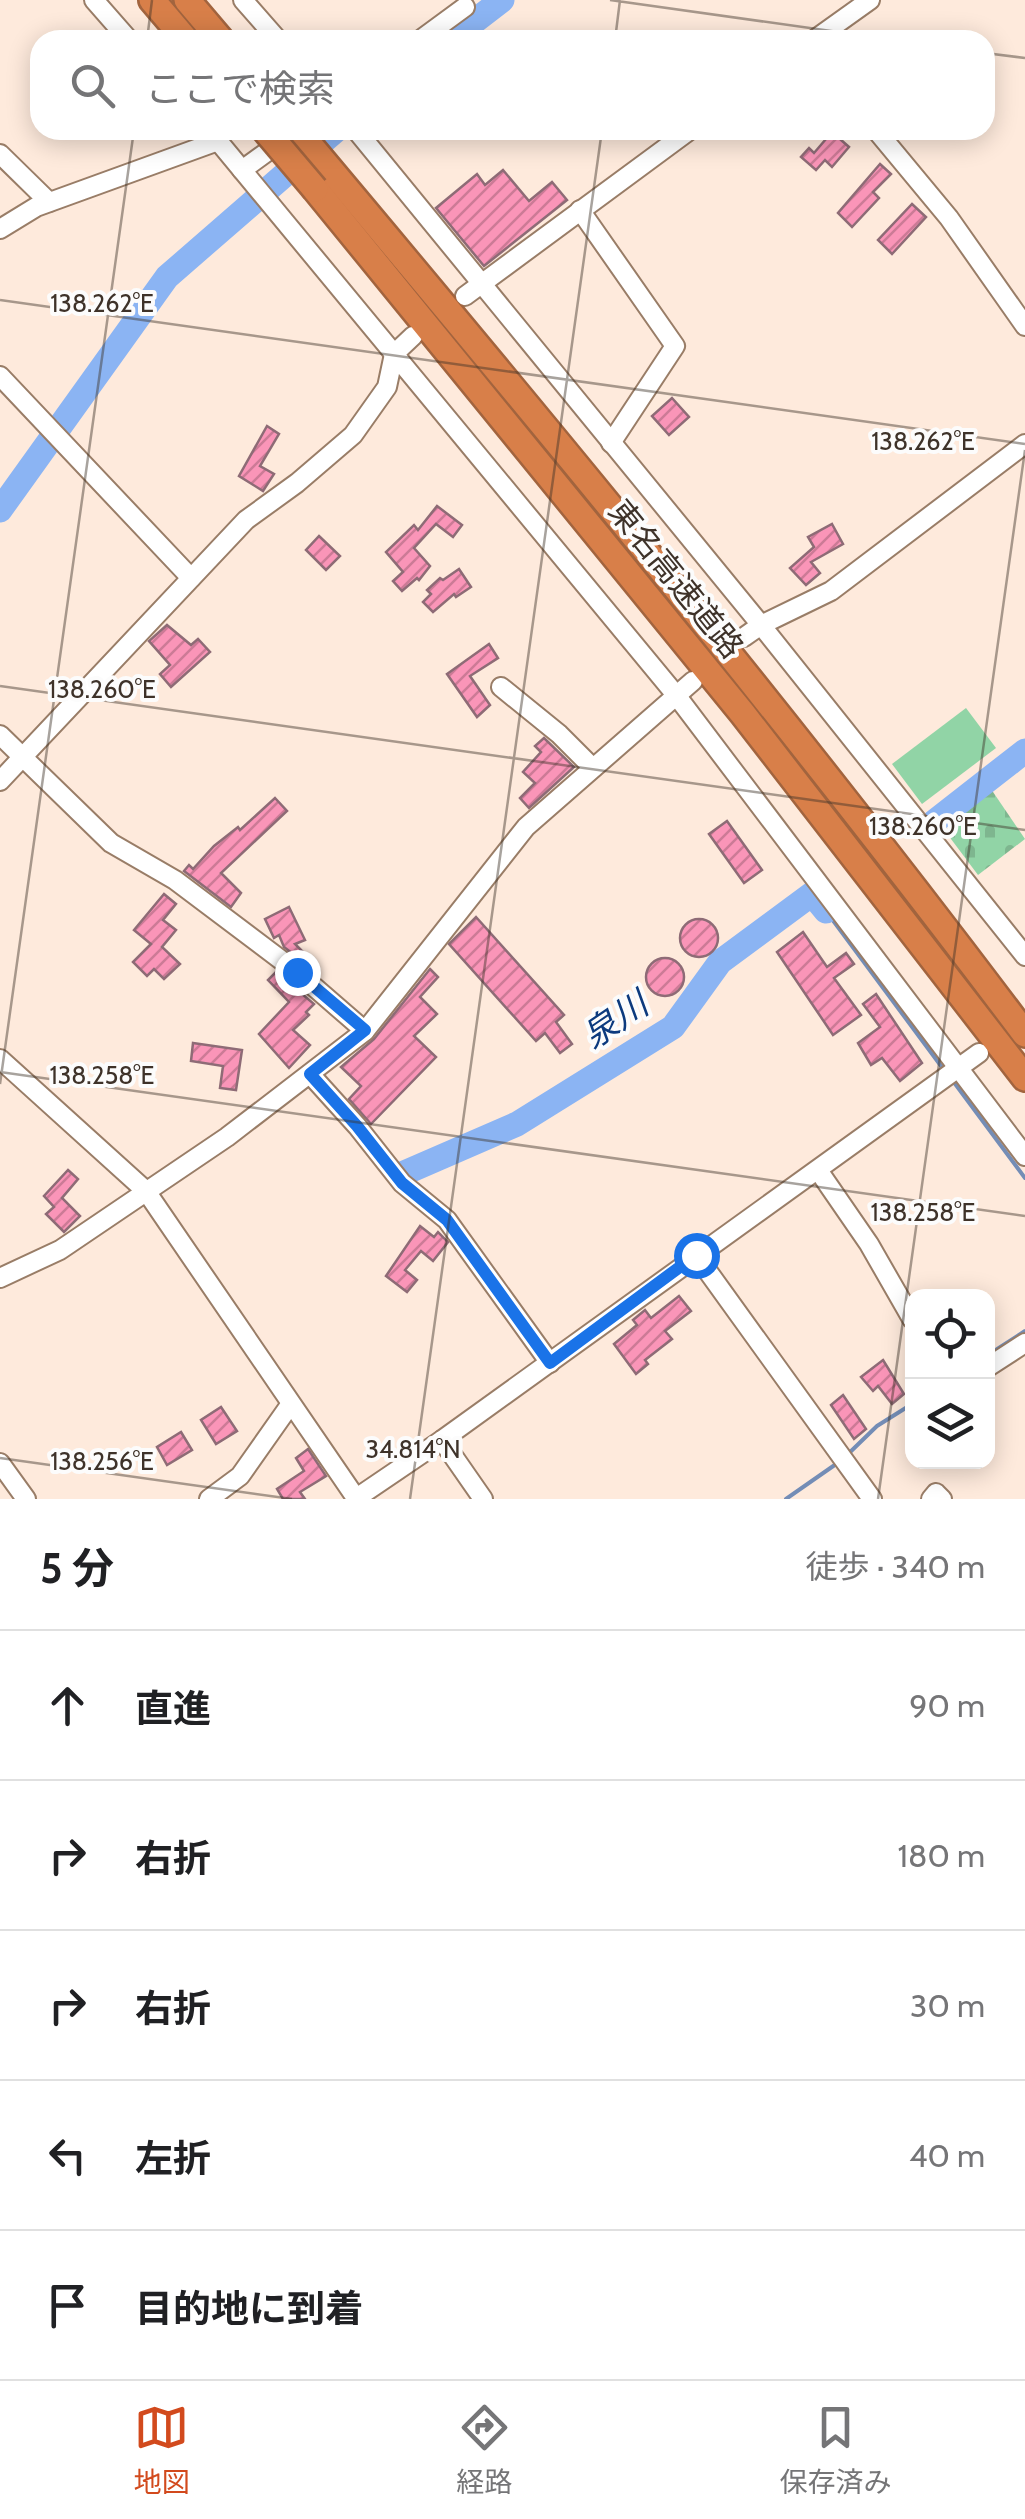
<!DOCTYPE html>
<html lang="ja">
<head>
<meta charset="utf-8">
<style>
	:root { --surface:#fff; --page:#f6f6f6; --text:#202124; --muted:#757577; --line:#e0e0e0; --accent:#d24a1d }
	body { margin:0; font-family:Cabin,"Noto Sans JP",sans-serif; background:var(--page); color:var(--text) }
	.controls { position:absolute; right:30px; bottom:30px; display:grid; overflow:hidden; border-radius:20px; box-shadow:0 5px 25px #0003 }
	.controls button { width:90px; height:90px; display:grid; place-items:center; padding:0; border:0; border-bottom:2px solid var(--line); background:var(--surface); color:var(--text); font:50px sans-serif }
	.stop { position:absolute; width:30px; height:30px; margin:-22px; border:8px solid #1a73e8; border-radius:50%; background:#fff }
	.stop.end { background:#1a73e8; border-color:#fff; box-shadow:0 2px 10px #0008 }
	.list { margin:0; padding:0; list-style:none }
	h2 { display:flex; justify-content:space-between; align-items:center; height:130px; margin:0; padding:0 40px; font-size:42px }
	h2 small { font-size:32px; font-weight:400; color:var(--muted) }
	.list li { display:grid; grid-template-columns:65px 1fr auto; gap:30px; align-items:center; box-sizing:border-box; height:150px; padding:0 40px; border-top:2px solid var(--line) }
	.list b { display:block; font-size:38px; white-space:nowrap }
	.list em { font-size:32px; font-style:normal; color:var(--muted) }
	.icon { flex:none; width:55px; height:55px; fill:none; stroke:currentColor; stroke-width:2; stroke-linecap:round; stroke-linejoin:round }
	.map { position:relative; flex:none; width:1025px; height:1499px; overflow:hidden }
	.search { position:absolute; background:var(--surface); box-shadow:0 5px 25px #0003; left:30px; right:30px; top:30px; height:110px; display:flex; align-items:center; gap:25px; box-sizing:border-box; padding:0 35px; border-radius:30px; color:var(--muted); font-size:38px }
	.sheet { height:880px; background:var(--surface) }
	nav { display:flex; justify-content:space-around; align-items:center; box-sizing:border-box; height:140px; border-top:2px solid var(--line); background:var(--surface); font-size:28px; color:var(--muted) }
	nav a { display:grid; justify-items:center; gap:5px }
	nav .on { color:var(--accent) }
	.map>svg:first-child { display:block }
</style>
</head>
<body>
<div class="map">
<svg width="1025" height="1499" viewBox="0 0 1025 1499">
	<defs>
		<pattern id="cemetery-stones" width="16" height="16" patternUnits="userSpaceOnUse" patternTransform="scale(2.5)"><rect width="16" height="16" fill="#91d4a6"/><path d="M2 7V4a2 2 0 0 1 4 0v3zM10 15v-3a2 2 0 0 1 4 0v3z" fill="#7eb68f"/></pattern>
		<pattern id="building-hatch" width="6" height="6" patternUnits="userSpaceOnUse" patternTransform="scale(2.5)"><rect width="6" height="6" fill="#fa95b8"/><path d="M-1 1l2-2M0 6l6-6M5 7l2-2" fill="none" stroke="#cc7a96"/></pattern>
	</defs>
	<rect width="100%" height="100%" fill="#feeadc"/>
	<polygon fill="#91d4a6" points="966,708 996,748 922,804 892,764"/>
	<polygon fill="url(#cemetery-stones)" points="991,789 1025,839 978,875 945,831"/>
	<g fill="none" stroke-linecap="round" stroke-linejoin="round">
		<g stroke="#748db6" stroke-width="4">
			<polyline points="826,911 944,1070"/>
			<polyline points="953,1081 1025,1178"/>
			<polyline points="988,1355 1025,1331"/>
			<polyline points="846,1456 877,1426 912,1404"/>
			<polyline points="786,1499 839,1462"/>
		</g>
		<g stroke="#8bb4f3" stroke-width="25">
			<polyline points="450,40 502,0"/>
			<polyline points="0,510 167,277 336,130"/>
			<polyline points="934,822 1025,751"/>
			<polyline points="402,1174 517,1124 673,1027 720,962 812,894 826,911 830,907"/>
		</g>
	</g>
	<g fill="url(#building-hatch)" stroke="#8e6b76" stroke-width="2.5">
		<polygon points="832,132 849,147 832,167 825,160 816,170 801,157 809,148 814,153"/>
		<polygon points="880,164 891,174 873,192 879,198 852,227 838,213"/>
		<polygon points="503,170 529,201 552,182 567,200 484,266 436,208 477,174 485,185"/>
		<polygon points="912,204 926,217 892,254 878,240"/>
		<polygon points="672,398 689,417 669,435 652,416"/>
		<polygon points="267,426 279,434 260,466 274,474 263,491 239,476"/>
		<polygon points="437,506 462,525 453,537 436,524 414,548 430,566 419,580 417,578 402,591 393,581 403,572 386,552 414,525 418,530"/>
		<polygon points="832,524 843,544 811,562 820,573 806,585 790,568 814,547 808,537"/>
		<polygon points="319,536 340,556 326,570 306,550"/>
		<polygon points="459,569 471,587 456,597 454,594 433,612 423,602 431,594 427,590 440,578 443,580"/>
		<polygon points="167,625 191,645 198,639 210,652 171,687 160,674 170,665 149,641"/>
		<polygon points="489,644 498,658 470,676 490,705 477,717 447,674"/>
		<polygon points="544,738 574,767 529,808 520,798 535,783 523,772 541,752 535,746"/>
		<polygon points="275,798 287,811 221,873 241,893 231,907 184,871 189,865 193,869 214,846 238,827 240,830"/>
		<polygon points="727,821 762,870 744,883 709,834"/>
		<polygon points="164,894 176,904 163,920 176,930 162,947 180,964 164,979 154,969 147,976 133,962 151,944 134,930"/>
		<polygon points="289,907 305,940 295,944 314,963 310,967 284,947 279,935 274,938 265,919"/>
		<polygon points="476,917 564,1015 556,1022 572,1044 560,1053 545,1033 536,1041 449,944"/>
		<circle cx="699" cy="938" r="19"/>
		<polygon points="803,932 827,967 846,953 854,964 834,978 861,1015 833,1035 777,952"/>
		<circle cx="665" cy="977" r="19"/>
		<polygon points="430,969 438,977 420,997 437,1014 414,1036 436,1057 371,1124 349,1099 361,1086 341,1067 374,1039"/>
		<polygon points="276,972 314,1004 306,1012 309,1015 293,1030 310,1045 289,1068 259,1034 289,1002 268,980"/>
		<polygon points="876,994 922,1063 900,1081 882,1058 871,1065 858,1043 880,1027 863,1004"/>
		<polygon points="193,1043 242,1050 236,1090 220,1088 223,1066 191,1061"/>
		<polygon points="68,1170 78,1179 62,1198 80,1216 64,1232 46,1214 54,1207 44,1196"/>
		<polygon points="420,1226 434,1237 438,1232 448,1242 433,1261 421,1251 405,1270 417,1280 407,1292 386,1276"/>
		<polygon points="679,1296 691,1311 665,1331 672,1339 645,1360 648,1364 636,1374 614,1344 637,1325 633,1320 645,1310 651,1318"/>
		<polygon points="883,1360 904,1394 892,1404 878,1386 873,1391 861,1377"/>
		<polygon points="843,1395 866,1429 854,1439 831,1405"/>
		<polygon points="221,1407 237,1431 216,1444 201,1420"/>
		<polygon points="181,1432 192,1450 167,1465 157,1447"/>
		<polygon points="308,1449 326,1476 300,1492 305,1499 283,1499 277,1489 304,1471 296,1458"/>
	</g>
	<g fill="none" stroke-linecap="round" stroke-linejoin="round">
		<defs>
			<g id="minor">
				<polyline points="94,0 129,40"/>
				<polyline points="243,0 278,40"/>
				<polyline points="420,40 465,7"/>
				<polyline points="814,40 870,0"/>
				<polyline points="209,130 676,695 1025,1156"/>
				<polyline points="356,130 761,625 1025,956"/>
				<polyline points="876,130 949,218 1025,326"/>
				<polyline points="0,154 49,202"/>
				<polyline points="242,170 286,138"/>
				<polyline points="580,210 675,346 611,443"/>
				<polyline points="0,229 36,207 218,141"/>
				<polyline points="465,296 690,130"/>
				<polyline points="0,376 191,578"/>
				<polyline points="744,637 761,625 831,591 1025,444"/>
				<polyline points="501,687 559,734 593,768"/>
				<polyline points="0,735 111,843 175,880 297,972 365,1031"/>
				<polyline points="0,781 246,520 297,483 353,435 387,387 394,354 413,336"/>
				<polyline points="0,1059 146,1191 356,1498"/>
				<polyline points="310,1074 357,1126 402,1183 447,1220 550,1363"/>
				<polyline points="818,1170 869,1244 912,1319"/>
				<polyline points="696,1255 872,1499"/>
				<polyline points="0,1278 60,1250 227,1137 365,1031 526,827 693,681"/>
				<polyline points="988,1367 1025,1343"/>
				<polyline points="442,1440 483,1499"/>
				<polyline points="0,1463 26,1499"/>
				<polyline points="209,1499 240,1476 290,1405"/>
				<polyline points="355,1499 442,1440 979,1053"/>
				<polyline points="931,1499 936,1493 942,1499"/>
			</g>
			<g id="highway">
				<polyline points="152,0 186,40"/>
				<polyline points="187,0 221,40"/>
				<path d="M297 130C546 426 793 725 1025 1034"/>
				<polyline points="315,189 743,714 1025,1078"/>
			</g>
		</defs>
		<use href="#minor" stroke="#997d67" stroke-width="22"/>
		<use href="#highway" stroke="#a2643e" stroke-width="30"/>
		<use href="#minor" stroke="#fff" stroke-width="18"/>
		<use href="#highway" stroke="#d87f49" stroke-width="25"/>
		<defs>
			<polyline id="highway-bridge" points="265,130 315,189"/>
		</defs>
		<use href="#highway-bridge" stroke="#a2643e" stroke-width="30" stroke-linecap="butt"/>
		<use href="#highway-bridge" stroke="#d87f49" stroke-width="25"/>
	</g>
	<g fill="none" stroke-linecap="round" stroke-linejoin="round">
		<polyline stroke="#1a73e8" stroke-width="12" points="297,972 365,1030 310,1074 357,1126 402,1183 447,1220 550,1363 696,1255"/>
	</g>
	<path fill="none" stroke="#3e3229" stroke-width="2.5" stroke-opacity="0.45" d="M610 0 895 40M147 40 152 0M615 40 620 0M985 53 1025 58M0 300 1025 444M0 686 1025 830M0 1072 1025 1216M0 1084 134 130M0 1458 292 1499M410 1499 602 130M878 1499 1025 450"/>
	<g text-anchor="middle" stroke-width="8" stroke-linejoin="round" paint-order="stroke">
		<g font-size="32" fill="#3e3229" stroke="#fcfcfc">
			<text transform="translate(676 579) rotate(51)" y="11">東名高速道路</text>
		</g>
		<g font-size="35" font-style="italic" fill="#0c3a7e" stroke="#fcfcfc">
			<text transform="translate(615 1020) rotate(-34)" y="12">泉川</text>
		</g>
	</g>
	<g font-size="25" text-anchor="middle" fill="#3e3229" stroke="#fcfcfc" stroke-width="8" stroke-linejoin="round" paint-order="stroke">
		<text x="102" y="312">138.262°E</text>
		<text x="923" y="450">138.262°E</text>
		<text x="102" y="698">138.260°E</text>
		<text x="923" y="835">138.260°E</text>
		<text x="102" y="1084">138.258°E</text>
		<text x="923" y="1221">138.258°E</text>
		<text x="413" y="1458">34.814°N</text>
		<text x="102" y="1470">138.256°E</text>
	</g>
</svg>
<div class="controls">
<button><svg class="icon" aria-label="locate" viewBox="0 0 24 24"><circle cx="12" cy="12" r="6"/><path d="M12 2v4M12 18v4M2 12h4M18 12h4"/></svg></button>
<button><svg class="icon" aria-label="layers" viewBox="0 0 24 24"><path d="M12 4l9 5-9 5-9-5zM3 14l9 5 9-5"/></svg></button>
</div>
<div class="stop" style="left:696px;top:1255px"></div>
<div class="stop end" style="left:297px;top:972px"></div>
<div class="search"><svg class="icon" aria-label="search" viewBox="0 0 24 24"><circle cx="10" cy="10" r="6"/><path d="M15 15l6 6"/></svg>ここで検索</div>
</div>
<section class="sheet">
<h2>5 分<small>徒歩 · 340 m</small></h2>
<ul class="list">
<li><svg class="icon" aria-label="ahead" viewBox="0 0 24 24"><path d="M12 20V5M6 11l6-6 6 6"/></svg><div><b>直進</b></div><em>90 m</em></li>
<li><svg class="icon" aria-label="right" viewBox="0 0 24 24"><path d="M7 20v-9h11M14 6l5 5-5 5"/></svg><div><b>右折</b></div><em>180 m</em></li>
<li><svg class="icon" aria-label="right" viewBox="0 0 24 24"><path d="M7 20v-9h11M14 6l5 5-5 5"/></svg><div><b>右折</b></div><em>30 m</em></li>
<li><svg class="icon" aria-label="left" viewBox="0 0 24 24"><path d="M17 20v-9H6M10 6l-5 5 5 5"/></svg><div><b>左折</b></div><em>40 m</em></li>
<li><svg class="icon" aria-label="arrive" viewBox="0 0 24 24"><path d="M6 21V4h12l-3 4 3 4H6"/></svg><div><b>目的地に到着</b></div></li>
</ul>
</section>
<nav>
<a class="on"><svg class="icon" aria-label="map" viewBox="0 0 24 24"><path d="M3 6l6-2 6 2 6-2v14l-6 2-6-2-6 2zM9 4v14M15 6v14"/></svg>地図</a>
<a><svg class="icon" aria-label="directions" viewBox="0 0 24 24"><path d="M12 3l9 9-9 9-9-9zM9 14v-3h6M13 9l2 2-2 2"/></svg>経路</a>
<a><svg class="icon" aria-label="saved" viewBox="0 0 24 24"><path d="M7 4h10v16l-5-4-5 4z"/></svg>保存済み</a>
</nav>
</body>
</html>
